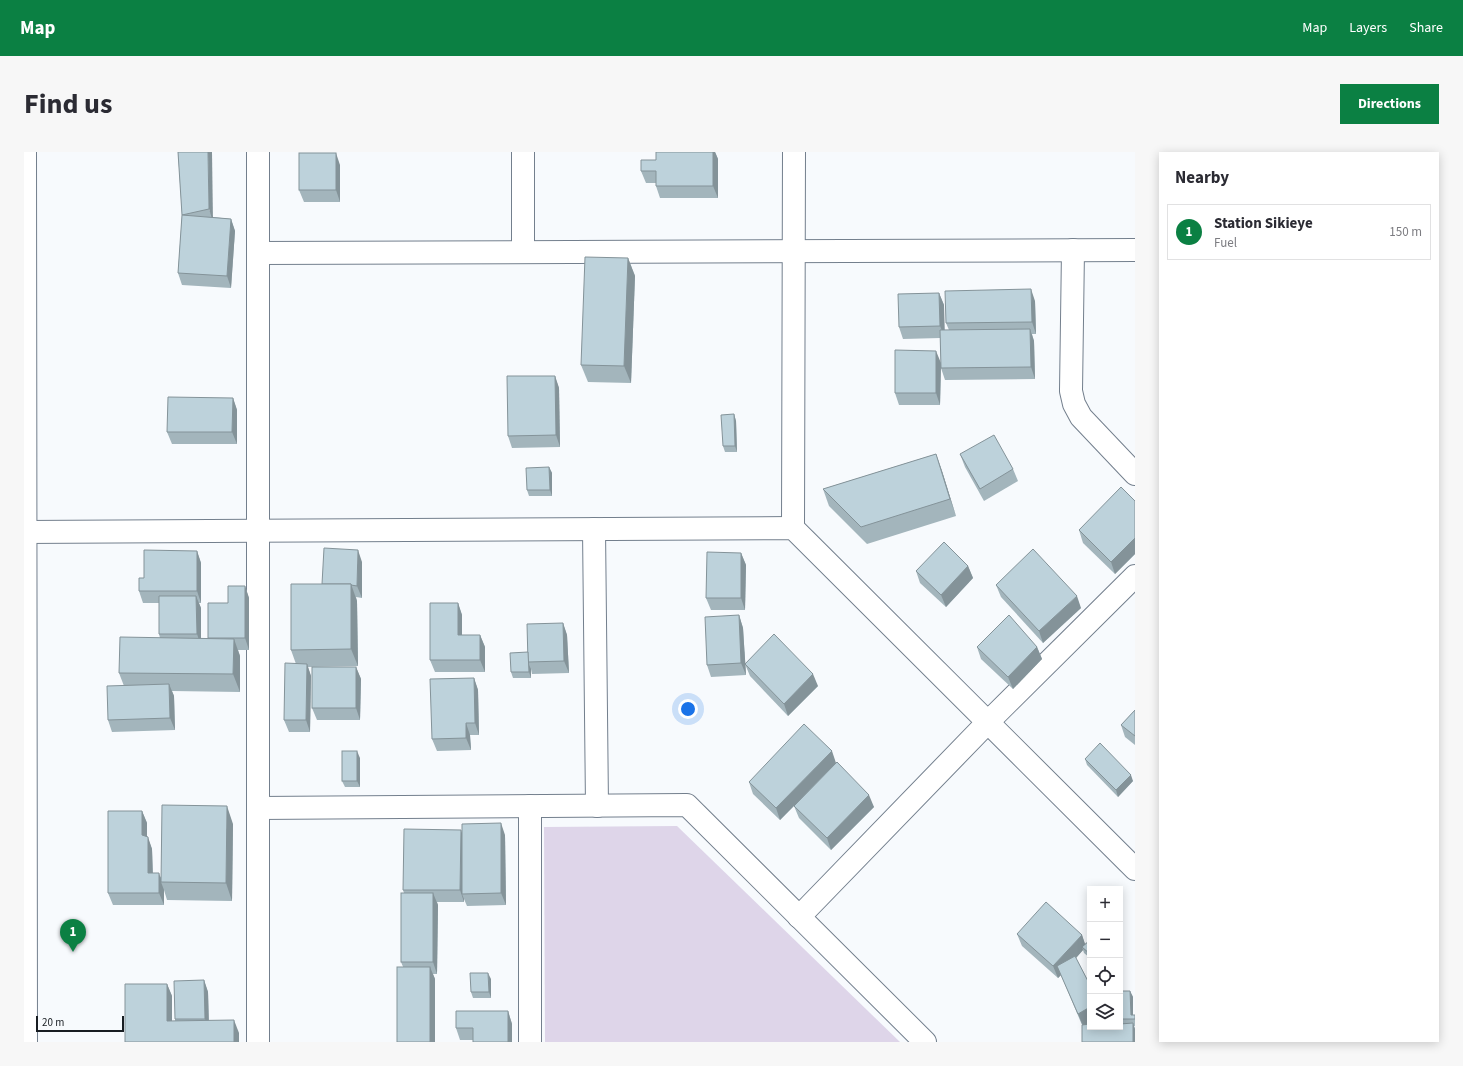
<!DOCTYPE html>
<html lang="en">
<head>
<meta charset="utf-8">
<style>
	:root { --surface:#fff; --page:#f7f7f7; --text:#2b2b33; --muted:#7c7c81; --line:#e1e1e2; --accent:#0b8043 }
	body { margin:0; font-family:"Source Sans 3",sans-serif; background:var(--page); color:var(--text) }
	.controls { position:absolute; right:12px; bottom:12px; display:grid; overflow:hidden; border-radius:0px; box-shadow:0 2px 10px #0003 }
	.controls button { width:36px; height:36px; display:grid; place-items:center; padding:0; border:0; border-bottom:1px solid var(--line); background:var(--surface); color:var(--text); font:20px sans-serif }
	.scale { position:absolute; left:12px; bottom:10px; width:88px; box-sizing:border-box; padding-left:4px; border:2px solid #181d22; border-top:0; font-size:11px; line-height:14px; white-space:nowrap; color:#181d22; -webkit-text-stroke:3px #f7fafd; paint-order:stroke }
	.you { position:absolute; left:664px; top:557px; width:14px; height:14px; margin:-10px; border:3px solid #fff; border-radius:50%; background:#1a73e8; box-shadow:0 0 0 6px #1a73e833 }
	.badge { display:grid; place-items:center; width:26px; height:26px; border-radius:50%; background:var(--accent); color:#fff; font-size:13px; font-weight:700 }
	.pin { position:absolute; translate:-50% -33px; filter:drop-shadow(0 1px 2px #0008) }
	.pin::after { content:''; position:absolute; top:21px; width:14px; height:12px; background:inherit; clip-path:polygon(0 0,100% 0,50% 100%) }
	.list { margin:0; padding:0; list-style:none }
	h2 { display:flex; justify-content:space-between; align-items:center; height:52px; margin:0; padding:0 16px; font-size:17px }
	h2 small { font-size:13px; font-weight:400; color:var(--muted) }
	.list li { display:grid; grid-template-columns:26px 1fr auto; gap:12px; align-items:center; box-sizing:border-box; height:56px; margin:0 8px 8px; padding:0 8px; border:1px solid var(--line); border-radius:0px }
	.list b { display:block; font-size:15px; white-space:nowrap }
	.list p { margin:0; font-size:13px; white-space:nowrap; color:var(--muted) }
	.list em { font-size:13px; font-style:normal; color:var(--muted) }
	.icon { flex:none; width:22px; height:22px; fill:none; stroke:currentColor; stroke-width:2; stroke-linecap:round; stroke-linejoin:round }
	.map { position:relative; flex:none; width:1111px; height:890px; overflow:hidden; border-radius:0px }
	header { display:flex; align-items:center; gap:24px; box-sizing:border-box; height:56px; padding:0 20px; background:var(--accent); color:#fff }
	header strong { font-size:19px }
	nav { display:flex; gap:22px; margin-inline-start:auto; font-size:14px }
	.intro { display:flex; align-items:center; justify-content:space-between; box-sizing:border-box; height:96px; padding:0 24px }
	h1 { margin:0; font-size:28px }
	.button { padding:10px 18px; border-radius:0px; background:var(--accent); color:#fff; font-size:14px; font-weight:700 }
	main { display:flex; gap:24px; padding:0 24px }
	aside { flex:1; background:var(--surface); border-radius:0px; box-shadow:0 2px 10px #0003 }
	.map>svg:first-child { display:block }
</style>
</head>
<body>
<header>
<strong>Map</strong>
<nav><a>Map</a><a>Layers</a><a>Share</a></nav>
</header>
<div class="intro"><h1>Find us</h1><a class="button">Directions</a></div>
<main>
<div class="map">
<svg width="1111" height="890" viewBox="0 0 1111 890">
	<rect width="100%" height="100%" fill="#f7fafd"/>
	<polygon fill="#ded5e9" points="653,674 876,890 521,890 520,675"/>
	<g fill="none" stroke-linecap="round" stroke-linejoin="round">
		<defs>
			<g id="street">
				<polyline points="234,0 234,890"/>
				<polyline points="1049,98 1047,239 1050,252 1057,265 1111,322"/>
				<polyline points="499,100 499,0"/>
				<polyline points="234,101 1111,98"/>
				<polyline points="769,376 770,0"/>
				<polyline points="570,377 573,654"/>
				<polyline points="0,380 769,376 1111,717"/>
				<polyline points="506,654 506,890"/>
				<polyline points="234,656 663,653 901,890"/>
				<polyline points="775,765 964,570 1111,424"/>
			</g>
			<polyline id="secondary" points="1,0 2,890"/>
		</defs>
		<use href="#street" stroke="#737f8d" stroke-width="24"/>
		<use href="#secondary" stroke="#737f8d" stroke-width="24"/>
		<use href="#street" stroke="#fff" stroke-width="22"/>
		<use href="#secondary" stroke="#fff" stroke-width="22"/>
	</g>
	<g fill="#a3b5bc">
		<polygon points="154,0 189,65 207,67 211,79 207,136 158,133 154,121 158,63"/>
		<polygon points="632,0 691,0 694,7 694,46 636,46 632,34 632,31 622,31 617,19 632,8"/>
		<polygon points="316,13 316,50 280,50 275,38"/>
		<polygon points="604,106 611,124 607,231 564,230 557,213"/>
		<polygon points="915,141 920,153 920,178 925,178 922,171 1011,149 1012,182 1008,182 1010,189 1011,227 921,228 917,216 916,253 875,253 871,241 917,210 916,186 879,187 875,175"/>
		<polygon points="531,224 535,236 536,295 488,296 484,284"/>
		<polygon points="209,246 213,258 213,292 148,292 143,280"/>
		<polygon points="710,262 712,269 713,300 701,300 699,294"/>
		<polygon points="912,302 918,319 932,364 843,392 805,354 799,337"/>
		<polygon points="936,302 989,317 994,329 960,349 941,315"/>
		<polygon points="525,315 528,321 528,344 505,344 503,338"/>
		<polygon points="1111,349 1111,402 1091,422 1059,391 1055,378"/>
		<polygon points="173,399 177,411 177,451 175,451 177,456 177,486 184,486 204,451 221,434 225,446 225,498 214,498 216,504 216,540 148,539 150,544 151,578 88,580 84,568 100,534 95,521 136,486 135,482 135,451 119,451 115,439 120,426"/>
		<polygon points="717,401 722,413 721,458 687,458 682,446"/>
		<polygon points="338,410 338,446 332,445 333,449 334,514 284,515 287,524 286,580 265,580 260,568 272,512 267,498 298,432"/>
		<polygon points="944,414 949,426 922,455 896,431 892,419"/>
		<polygon points="972,433 1057,456 1019,491 977,445"/>
		<polygon points="434,451 438,463 438,483 456,483 461,495 461,520 411,520 406,508"/>
		<polygon points="715,463 719,476 722,523 687,525 683,513"/>
		<polygon points="539,471 543,483 545,521 508,522 507,517 507,526 489,526 487,520"/>
		<polygon points="953,495 1013,495 1018,507 989,537 957,507"/>
		<polygon points="721,512 794,534 764,564 726,524"/>
		<polygon points="332,515 337,527 336,568 293,568 288,556"/>
		<polygon points="450,526 454,538 455,583 446,583 447,598 413,599 408,587"/>
		<polygon points="1111,558 1111,593 1101,585 1097,573"/>
		<polygon points="336,606 336,635 321,635 318,629"/>
		<polygon points="1061,607 1109,629 1094,645 1063,613"/>
		<polygon points="812,611 850,655 807,698 775,666 770,654 756,668 729,642 725,630"/>
		<polygon points="118,659 123,671 123,684 128,697 129,721 137,725 209,672 208,749 143,748 140,738 140,753 89,753 84,741"/>
		<polygon points="438,682 481,683 482,753 443,754 440,747 440,750 413,750 414,753 413,822 409,822 411,827 411,890 377,810 380,741 379,738"/>
		<polygon points="993,782 1058,783 1061,792 1066,788 1066,806 1060,801 1059,798 1052,806 1066,833 1066,870 1061,873 1096,875 1096,839 1106,839 1109,845 1109,863 1111,863 1111,874 1110,874 1111,877 1111,890 1058,873 1037,823 1034,826 998,794"/>
		<polygon points="467,827 467,846 449,846 447,840"/>
		<polygon points="180,828 184,840 185,869 215,881 215,890 101,890 143,832 148,844 148,869 151,869 151,867"/>
		<polygon points="484,859 488,872 449,888 436,888 432,876"/>
	</g>
	<g fill="#849399">
		<polygon points="184,0 188,0 189,70 185,57"/>
		<polygon points="689,0 691,0 694,7 694,46 689,34"/>
		<polygon points="312,1 316,13 316,50 312,38"/>
		<polygon points="207,67 211,79 207,136 203,124"/>
		<polygon points="604,106 611,124 607,231 600,214"/>
		<polygon points="1007,137 1011,149 1012,182 1008,170"/>
		<polygon points="915,141 920,153 921,186 916,174"/>
		<polygon points="1006,177 1010,189 1011,227 1007,215"/>
		<polygon points="912,199 917,211 916,253 912,241"/>
		<polygon points="531,224 535,236 536,295 532,283"/>
		<polygon points="209,246 213,258 213,292 208,280"/>
		<polygon points="710,262 712,269 713,300 711,294"/>
		<polygon points="912,302 918,319 932,364 926,347"/>
		<polygon points="525,315 528,321 528,344 526,338"/>
		<polygon points="1111,386 1111,402 1091,422 1087,410"/>
		<polygon points="334,398 338,410 338,446 333,434"/>
		<polygon points="173,399 177,411 177,451 173,439"/>
		<polygon points="717,401 722,413 721,458 717,446"/>
		<polygon points="944,414 949,426 922,455 917,443"/>
		<polygon points="327,432 333,449 334,514 327,497"/>
		<polygon points="221,434 225,446 225,498 221,486"/>
		<polygon points="172,444 177,456 177,494 173,482"/>
		<polygon points="1053,444 1057,456 1019,491 1015,479"/>
		<polygon points="434,451 438,463 438,495 434,483"/>
		<polygon points="715,463 719,476 722,523 717,511"/>
		<polygon points="539,471 543,483 545,521 540,509"/>
		<polygon points="456,483 461,495 461,520 456,508"/>
		<polygon points="210,487 216,504 216,540 209,522"/>
		<polygon points="1013,495 1018,507 989,537 984,525"/>
		<polygon points="504,511 507,517 507,526 505,520"/>
		<polygon points="283,512 287,524 286,580 282,568"/>
		<polygon points="332,515 337,527 336,568 332,556"/>
		<polygon points="789,522 794,534 764,564 760,552"/>
		<polygon points="450,526 454,538 455,583 451,571"/>
		<polygon points="145,532 150,544 151,578 146,566"/>
		<polygon points="442,571 446,583 447,598 442,586"/>
		<polygon points="333,599 336,606 336,635 333,629"/>
		<polygon points="808,599 812,611 756,668 752,656"/>
		<polygon points="1107,623 1109,629 1094,645 1092,638"/>
		<polygon points="845,643 850,655 807,698 803,686"/>
		<polygon points="203,654 209,672 208,749 202,731"/>
		<polygon points="118,659 123,671 123,695 118,683"/>
		<polygon points="477,671 481,683 482,753 477,741"/>
		<polygon points="437,678 441,690 438,742 440,747 440,750 436,738"/>
		<polygon points="124,685 128,697 129,733 124,721"/>
		<polygon points="135,721 138,730 137,730 140,738 140,753 135,741"/>
		<polygon points="409,741 414,753 413,822 409,810"/>
		<polygon points="1058,783 1062,795 1058,795 1059,798 1037,823 1033,814 1037,823 1034,826 1029,814"/>
		<polygon points="1097,803 1099,809 1096,813 1096,804"/>
		<polygon points="406,815 411,827 411,890 406,890"/>
		<polygon points="464,821 467,827 467,846 465,840"/>
		<polygon points="180,828 184,840 185,879 181,867"/>
		<polygon points="143,832 148,844 148,881 143,869"/>
		<polygon points="1106,839 1109,845 1109,867 1107,863"/>
		<polygon points="1066,855 1066,870 1059,874 1054,862"/>
		<polygon points="484,859 488,872 488,890 484,890"/>
		<polygon points="210,868 215,881 215,890 210,890"/>
		<polygon points="1109,871 1111,877 1111,890 1109,890"/>
	</g>
	<g fill="#bdd2db" stroke="#849399">
		<polygon points="154,0 184,0 185,57 158,63"/>
		<polygon points="632,0 689,0 689,34 632,34 632,19 617,19 617,8 632,8"/>
		<rect x="275" y="1" width="37" height="37"/>
		<polygon points="158,63 207,67 203,124 154,121"/>
		<polygon points="561,105 604,106 600,214 557,213"/>
		<polygon points="1007,137 1008,170 922,171 921,139"/>
		<polygon points="915,141 916,174 875,175 874,142"/>
		<polygon points="1006,177 1007,215 917,216 916,178"/>
		<polygon points="871,198 912,199 912,241 871,241"/>
		<polygon points="483,224 531,224 532,283 484,284"/>
		<polygon points="144,245 209,246 208,280 143,280"/>
		<polygon points="710,262 711,294 699,294 697,263"/>
		<polygon points="970,283 989,317 956,337 936,302"/>
		<polygon points="912,302 926,347 837,375 799,337"/>
		<polygon points="525,315 526,338 503,338 502,316"/>
		<polygon points="1097,335 1111,349 1111,386 1087,410 1055,378"/>
		<polygon points="920,390 944,414 917,443 892,419"/>
		<polygon points="300,396 334,398 333,434 327,433 327,432 298,432"/>
		<polygon points="1009,397 1053,444 1015,479 972,433"/>
		<polygon points="120,398 173,399 173,439 115,439 115,426 120,426"/>
		<polygon points="683,400 717,401 717,446 682,446"/>
		<polygon points="267,432 327,432 327,497 267,498"/>
		<polygon points="204,434 221,434 221,486 184,486 184,451 204,451"/>
		<polygon points="135,444 172,444 173,482 135,482"/>
		<polygon points="406,451 434,451 434,483 456,483 456,508 406,508"/>
		<polygon points="715,463 717,511 683,513 681,465"/>
		<polygon points="985,463 1013,495 984,525 953,495"/>
		<polygon points="539,471 540,509 504,510 503,472"/>
		<polygon points="750,482 789,522 760,552 721,512"/>
		<polygon points="96,485 210,487 209,522 95,521"/>
		<polygon points="504,500 505,520 487,520 486,501"/>
		<polygon points="261,511 283,512 282,568 260,568"/>
		<rect x="288" y="515" width="44" height="41"/>
		<polygon points="450,526 451,571 442,571 442,586 408,587 406,527"/>
		<polygon points="145,532 146,566 84,568 83,534"/>
		<polygon points="1111,558 1111,584 1097,573"/>
		<polygon points="780,572 808,599 752,656 725,630"/>
		<polygon points="1076,591 1107,623 1092,638 1061,607"/>
		<rect x="318" y="599" width="15" height="30"/>
		<polygon points="813,610 845,643 803,686 770,654"/>
		<polygon points="138,653 203,654 202,731 137,730"/>
		<polygon points="84,659 118,659 118,683 124,685 124,721 135,721 135,741 84,741"/>
		<polygon points="477,671 477,741 438,742 438,672"/>
		<polygon points="380,677 437,678 436,738 379,738"/>
		<rect x="377" y="741" width="32" height="69"/>
		<polygon points="1022,750 1058,783 1029,814 993,782"/>
		<polygon points="1066,788 1066,802 1058,795"/>
		<polygon points="1051,804 1066,833 1066,855 1054,862 1033,814"/>
		<rect x="373" y="815" width="33" height="75"/>
		<polygon points="446,821 464,821 465,840 447,840"/>
		<polygon points="180,828 181,867 151,867 150,829"/>
		<polygon points="101,832 143,832 143,869 210,868 210,890 101,890"/>
		<polygon points="1096,839 1106,839 1107,863 1111,863 1111,867 1096,867"/>
		<polygon points="432,859 484,859 484,890 449,890 449,876 432,876"/>
		<polygon points="1109,871 1109,890 1058,890 1058,873 1066,872 1066,875 1096,875 1096,872"/>
	</g>
</svg>
<div class="controls">
<button>+</button>
<button>−</button>
<button><svg class="icon" aria-label="locate" viewBox="0 0 24 24"><circle cx="12" cy="12" r="6"/><path d="M12 2v4M12 18v4M2 12h4M18 12h4"/></svg></button>
<button><svg class="icon" aria-label="layers" viewBox="0 0 24 24"><path d="M12 4l9 5-9 5-9-5zM3 14l9 5 9-5"/></svg></button>
</div>
<div class="scale">20 m</div>
<div class="you"></div>
<div class="pin badge" style="left:49px;top:800px">1</div>
</div>
<aside>
<h2>Nearby<small></small></h2>
<ul class="list">
<li><span class="badge">1</span><div><b>Station Sikieye</b><p>Fuel</p></div><em>150 m</em></li>
</ul>
</aside>
</main>
</body>
</html>
